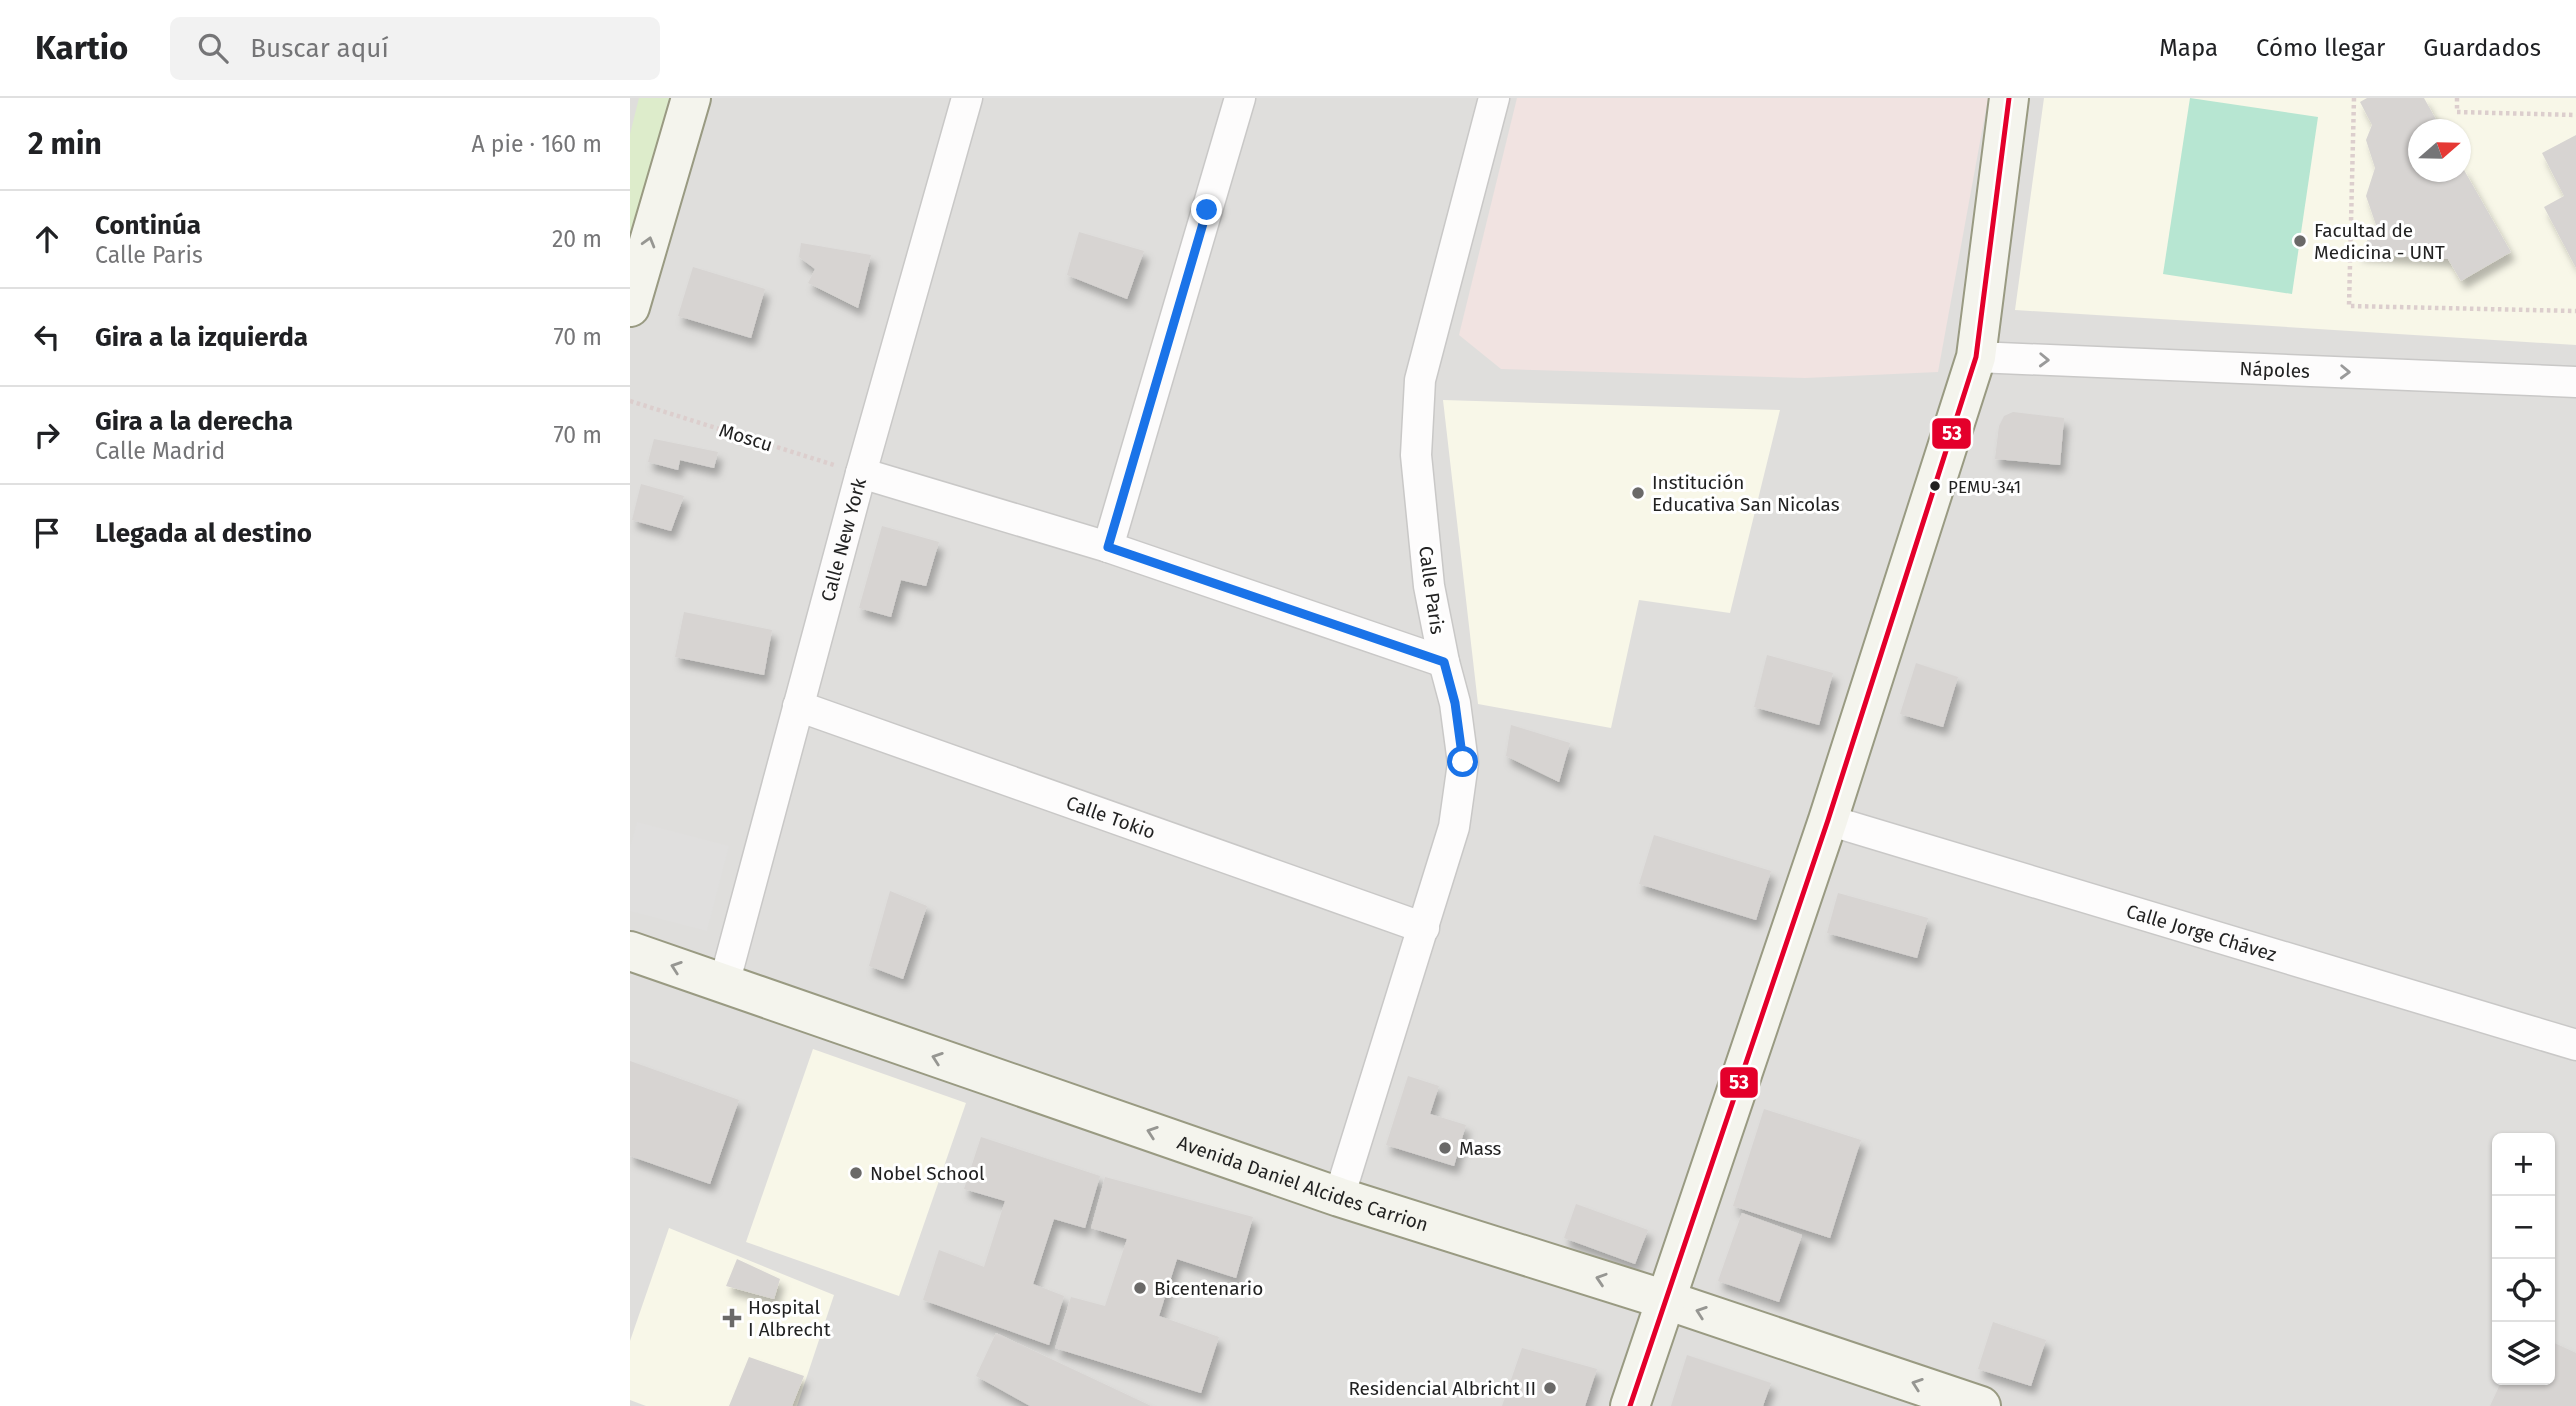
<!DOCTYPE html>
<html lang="es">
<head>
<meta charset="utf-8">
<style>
	:root { --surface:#fff; --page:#f2f2f2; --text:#202124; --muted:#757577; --line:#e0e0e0 }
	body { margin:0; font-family:"Fira Sans",sans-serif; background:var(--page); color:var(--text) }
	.controls { position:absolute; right:21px; bottom:21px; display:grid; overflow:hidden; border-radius:10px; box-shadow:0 2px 5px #0004 }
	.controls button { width:63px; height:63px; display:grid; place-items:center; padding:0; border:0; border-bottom:2px solid var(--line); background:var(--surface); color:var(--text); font:35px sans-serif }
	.compass { position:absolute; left:1778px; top:21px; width:63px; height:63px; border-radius:50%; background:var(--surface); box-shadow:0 2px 5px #0004; rotate:70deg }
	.stop { position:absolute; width:21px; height:21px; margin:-16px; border:5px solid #1a73e8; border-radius:50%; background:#fff }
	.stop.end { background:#1a73e8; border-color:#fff; box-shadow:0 2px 7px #0008 }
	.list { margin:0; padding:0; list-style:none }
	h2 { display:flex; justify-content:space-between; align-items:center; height:91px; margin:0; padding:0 28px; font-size:30px }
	h2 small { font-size:23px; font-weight:400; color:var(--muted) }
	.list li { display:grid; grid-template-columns:46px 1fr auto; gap:21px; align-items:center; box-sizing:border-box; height:98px; padding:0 28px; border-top:2px solid var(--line) }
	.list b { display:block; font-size:26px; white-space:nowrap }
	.list p { margin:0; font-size:23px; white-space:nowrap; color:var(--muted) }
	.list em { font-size:23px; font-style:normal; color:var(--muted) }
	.icon { flex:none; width:38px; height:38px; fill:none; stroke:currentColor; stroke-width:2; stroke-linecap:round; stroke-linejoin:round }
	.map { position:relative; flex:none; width:1946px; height:1308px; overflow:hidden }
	header { display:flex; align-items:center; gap:42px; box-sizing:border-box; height:98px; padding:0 35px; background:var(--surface); border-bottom:2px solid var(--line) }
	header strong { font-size:33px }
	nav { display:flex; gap:38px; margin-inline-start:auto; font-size:24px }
	.search { width:490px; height:63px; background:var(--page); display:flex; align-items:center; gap:18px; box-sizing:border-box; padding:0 24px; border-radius:10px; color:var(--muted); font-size:26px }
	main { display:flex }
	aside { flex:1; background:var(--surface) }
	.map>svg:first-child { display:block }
</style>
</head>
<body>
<header>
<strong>Kartio</strong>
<div class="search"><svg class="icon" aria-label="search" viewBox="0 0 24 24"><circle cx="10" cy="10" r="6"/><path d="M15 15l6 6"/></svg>Buscar aquí</div>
<nav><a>Mapa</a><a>Cómo llegar</a><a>Guardados</a></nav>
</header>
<main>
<aside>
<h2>2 min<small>A pie · 160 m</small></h2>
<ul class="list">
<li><svg class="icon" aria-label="ahead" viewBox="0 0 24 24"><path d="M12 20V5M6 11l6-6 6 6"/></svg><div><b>Continúa</b><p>Calle Paris</p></div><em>20 m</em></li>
<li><svg class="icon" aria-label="left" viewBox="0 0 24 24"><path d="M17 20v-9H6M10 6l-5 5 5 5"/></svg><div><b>Gira a la izquierda</b></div><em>70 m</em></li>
<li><svg class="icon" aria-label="right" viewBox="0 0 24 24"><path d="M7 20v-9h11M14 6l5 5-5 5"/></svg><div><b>Gira a la derecha</b><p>Calle Madrid</p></div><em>70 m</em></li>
<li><svg class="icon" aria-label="arrive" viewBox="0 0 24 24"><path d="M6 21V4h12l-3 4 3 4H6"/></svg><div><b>Llegada al destino</b></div></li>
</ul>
</aside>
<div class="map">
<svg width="1946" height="1308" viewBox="0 0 1946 1308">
	<defs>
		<filter id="shadow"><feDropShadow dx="4.5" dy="8" stdDeviation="3.5" flood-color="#0004"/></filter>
	</defs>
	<rect width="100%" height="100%" fill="#f0eeeb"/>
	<path fill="#dfdedc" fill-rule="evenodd" d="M0 0H1946V1308H0ZM1788 32H1830V74H1788ZM1867 1040H1920V1282H1867Z"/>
	<polygon fill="#f1e3e1" points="887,0 1358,0 1308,274 1175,280 871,271 829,237"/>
	<g fill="#f8f7e8" fill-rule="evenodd">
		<path d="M1414 0H1946V247L1385 212ZM1788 32H1830V74H1788Z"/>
		<polygon points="813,302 1150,312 1100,515 1009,502 981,630 848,606"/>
		<polygon points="183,951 336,1005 269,1198 116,1144"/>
		<polygon points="39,1130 204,1197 167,1308 16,1308 0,1302 0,1243"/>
	</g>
	<polygon fill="#ddeccb" points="9,0 39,0 0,145 0,36"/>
	<polygon fill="#b7e6d2" points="1560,0 1688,19 1662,196 1533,176"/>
	<polygon fill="#e0dfde" points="7,724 99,748 77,833 0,813 0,749"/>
	<g fill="#d7d4d2" filter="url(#shadow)">
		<polygon points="1737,0 1794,0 1812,32 1788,32 1788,74 1830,74 1830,65 1881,154 1831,183 1818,161 1726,155 1734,148 1746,127 1736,98 1745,70 1736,42 1742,27 1730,4"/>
		<polygon points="1946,37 1946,170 1914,109 1934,98 1912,55"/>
		<polygon points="449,134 514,153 497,201 437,177"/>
		<polygon points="171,145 241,157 228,210 178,185 185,171 169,159"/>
		<polygon points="63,169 135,191 121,240 48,218"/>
		<polygon points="1383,314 1434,320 1430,367 1365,361 1369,328 1374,318"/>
		<polygon points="24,341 88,354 84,370 50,362 48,372 18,364"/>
		<polygon points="11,386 54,398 41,433 2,422"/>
		<polygon points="252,428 309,444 296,488 271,482 261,519 229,510"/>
		<polygon points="54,514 142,532 134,577 45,559"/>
		<polygon points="1137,557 1203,575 1189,627 1124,609"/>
		<polygon points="1286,565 1328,579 1313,629 1270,616"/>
		<polygon points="881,627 940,645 929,684 876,658"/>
		<polygon points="1024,737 1141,773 1126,822 1009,786"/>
		<polygon points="260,793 297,808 273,881 239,868"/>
		<polygon points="1208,795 1298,820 1287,860 1197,835"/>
		<polygon points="0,963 109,1002 80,1086 0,1058"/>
		<polygon points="778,978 809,988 800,1016 836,1027 824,1068 756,1047"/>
		<polygon points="1134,1011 1231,1042 1200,1140 1103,1108"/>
		<polygon points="351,1039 470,1078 455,1130 424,1121 403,1186 434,1198 419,1247 293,1202 309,1152 354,1169 375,1103 334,1091"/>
		<polygon points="475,1079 623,1119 606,1180 547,1161 529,1218 589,1239 571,1295 425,1250 441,1199 475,1208 497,1141 461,1130"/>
		<polygon points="946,1106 1018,1132 1005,1166 934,1140"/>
		<polygon points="1112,1115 1172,1137 1149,1204 1088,1183"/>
		<polygon points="107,1161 150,1181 144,1201 96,1188"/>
		<polygon points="1363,1224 1416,1242 1401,1288 1348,1271"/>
		<polygon points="366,1235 521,1308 400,1308 346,1278"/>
		<polygon points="1920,1243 1946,1255 1946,1308 1860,1308 1872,1282 1920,1282"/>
		<polygon points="892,1250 967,1271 955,1308 872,1308"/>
		<polygon points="1057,1257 1141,1285 1133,1308 1041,1308"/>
		<polygon points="119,1259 174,1278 162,1308 99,1308"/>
	</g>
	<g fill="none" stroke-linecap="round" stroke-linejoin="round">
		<defs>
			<g id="street">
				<path id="s1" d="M1346 259 1946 284"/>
				<polyline points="231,375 478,449 814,564"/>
				<polyline points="478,449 610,0"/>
				<path id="s2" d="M168 608 794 830"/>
				<path id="s3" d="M1198 722 1946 947"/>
				<path id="s4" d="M94 886 231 375 337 0"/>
				<polyline points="709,1099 824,729 833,665 825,605 814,564 799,488 786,357 790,282 864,0"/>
			</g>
			<g id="secondary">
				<polyline points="0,209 61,0"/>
				<path id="s5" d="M0 853 709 1099 1036 1202 1351 1308"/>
				<polyline points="1000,1308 1198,722 1346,259 1379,0"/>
			</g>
		</defs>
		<use href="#street" stroke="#c9c8c7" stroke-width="33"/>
		<use href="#secondary" stroke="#999a82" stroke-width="42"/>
		<g stroke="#dccecd" stroke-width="4.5" stroke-dasharray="3.5 3.5" stroke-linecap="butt">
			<polyline points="1724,0 1719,208 1946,213"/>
			<polyline points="1827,0 1827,14 1946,17"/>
			<polyline points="0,303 204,367"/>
		</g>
		<use href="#street" stroke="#fdfcfc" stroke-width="30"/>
		<use href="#secondary" stroke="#f4f4ed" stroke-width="38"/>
		<defs>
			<polyline id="bus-1" points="1000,1308 1198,722 1346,259 1379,0"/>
		</defs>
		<use href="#bus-1" stroke="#fff" stroke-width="10"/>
		<use href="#bus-1" stroke="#e4002b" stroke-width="5"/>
	</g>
	<defs><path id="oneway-chevron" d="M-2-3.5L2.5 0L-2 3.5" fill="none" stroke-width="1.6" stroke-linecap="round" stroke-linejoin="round" transform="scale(1.75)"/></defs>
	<g stroke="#969692">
		<use href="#oneway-chevron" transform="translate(19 144) rotate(-74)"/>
		<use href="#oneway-chevron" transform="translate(46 869) rotate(-161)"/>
		<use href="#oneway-chevron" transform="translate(307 960) rotate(-161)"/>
		<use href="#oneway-chevron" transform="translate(522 1034) rotate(-161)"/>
		<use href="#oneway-chevron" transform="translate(971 1181) rotate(-162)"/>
		<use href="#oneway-chevron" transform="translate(1071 1214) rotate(-161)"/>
		<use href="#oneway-chevron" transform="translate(1287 1286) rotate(-161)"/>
	</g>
	<g stroke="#9a9a9a">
		<use href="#oneway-chevron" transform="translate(1414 262) rotate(2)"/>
		<use href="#oneway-chevron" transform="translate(1715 274) rotate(2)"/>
	</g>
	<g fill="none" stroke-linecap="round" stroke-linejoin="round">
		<polyline stroke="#1a73e8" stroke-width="9" points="577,112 478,449 814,564 825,605 833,664"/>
	</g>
	<g fill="#6a6968" stroke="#fff" stroke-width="2.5">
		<circle cx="1670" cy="143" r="7"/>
		<circle cx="1008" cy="395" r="7"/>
		<circle cx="815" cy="1050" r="7"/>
		<circle cx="226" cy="1075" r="7"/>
		<circle cx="510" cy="1190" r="7"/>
		<path d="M98.5 1209.5h7v7h7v7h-7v7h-7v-7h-7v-7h7z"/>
		<circle cx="920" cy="1290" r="7"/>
	</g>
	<circle fill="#222" stroke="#fff" stroke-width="2.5" cx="1305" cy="388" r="6"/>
	<g text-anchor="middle" stroke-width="6" stroke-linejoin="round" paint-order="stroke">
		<g font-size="17" fill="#222" stroke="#fff" text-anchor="start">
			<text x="1318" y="395">PEMU-341</text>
		</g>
		<g font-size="19" fill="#222" stroke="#fff" text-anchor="start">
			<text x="1684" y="139">Facultad de<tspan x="1684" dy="22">Medicina - UNT</tspan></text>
			<text x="1022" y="391">Institución<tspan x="1022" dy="22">Educativa San Nicolas</tspan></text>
			<text x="829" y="1057">Mass</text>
			<text x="240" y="1082">Nobel School</text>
			<text x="524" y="1197">Bicentenario</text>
			<text x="118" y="1216">Hospital<tspan x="118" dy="22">I Albrecht</tspan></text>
			<text x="906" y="1297" text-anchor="end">Residencial Albricht II</text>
		</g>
		<g font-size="19" fill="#222" stroke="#fff">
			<text dy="7" stroke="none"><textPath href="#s1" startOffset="299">Nápoles</textPath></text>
			<text transform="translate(116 339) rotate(17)" y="7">Moscu</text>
			<text dy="7" stroke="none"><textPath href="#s4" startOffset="460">Calle New York</textPath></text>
			<text transform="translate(802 492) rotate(82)" y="7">Calle Paris</text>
			<text dy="7" stroke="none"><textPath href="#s2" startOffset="332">Calle Tokio</textPath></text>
			<text dy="7" stroke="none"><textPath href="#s3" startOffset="390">Calle Jorge Chávez</textPath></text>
			<text dy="7" stroke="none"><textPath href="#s5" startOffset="712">Avenida Daniel Alcides Carrion</textPath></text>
		</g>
	</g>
	<g stroke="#fff" stroke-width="2.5">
		<rect x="1301" y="319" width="41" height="33" rx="7" fill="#e4002b"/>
		<rect x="1089" y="968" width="40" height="33" rx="7" fill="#e4002b"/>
	</g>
	<g font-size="19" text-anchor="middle" font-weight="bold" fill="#fff">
		<text x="1322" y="342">53</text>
		<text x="1109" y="991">53</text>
	</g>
</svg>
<div class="controls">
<button>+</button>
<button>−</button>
<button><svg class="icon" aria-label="locate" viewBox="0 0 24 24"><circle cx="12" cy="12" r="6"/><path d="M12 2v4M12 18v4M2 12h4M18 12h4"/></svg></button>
<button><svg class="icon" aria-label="layers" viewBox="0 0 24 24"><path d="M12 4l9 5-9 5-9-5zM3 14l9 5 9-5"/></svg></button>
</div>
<svg class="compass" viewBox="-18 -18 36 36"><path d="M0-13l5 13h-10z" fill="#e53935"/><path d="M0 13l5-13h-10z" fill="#757577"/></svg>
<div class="stop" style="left:833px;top:664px"></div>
<div class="stop end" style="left:577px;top:112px"></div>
</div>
</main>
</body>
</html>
